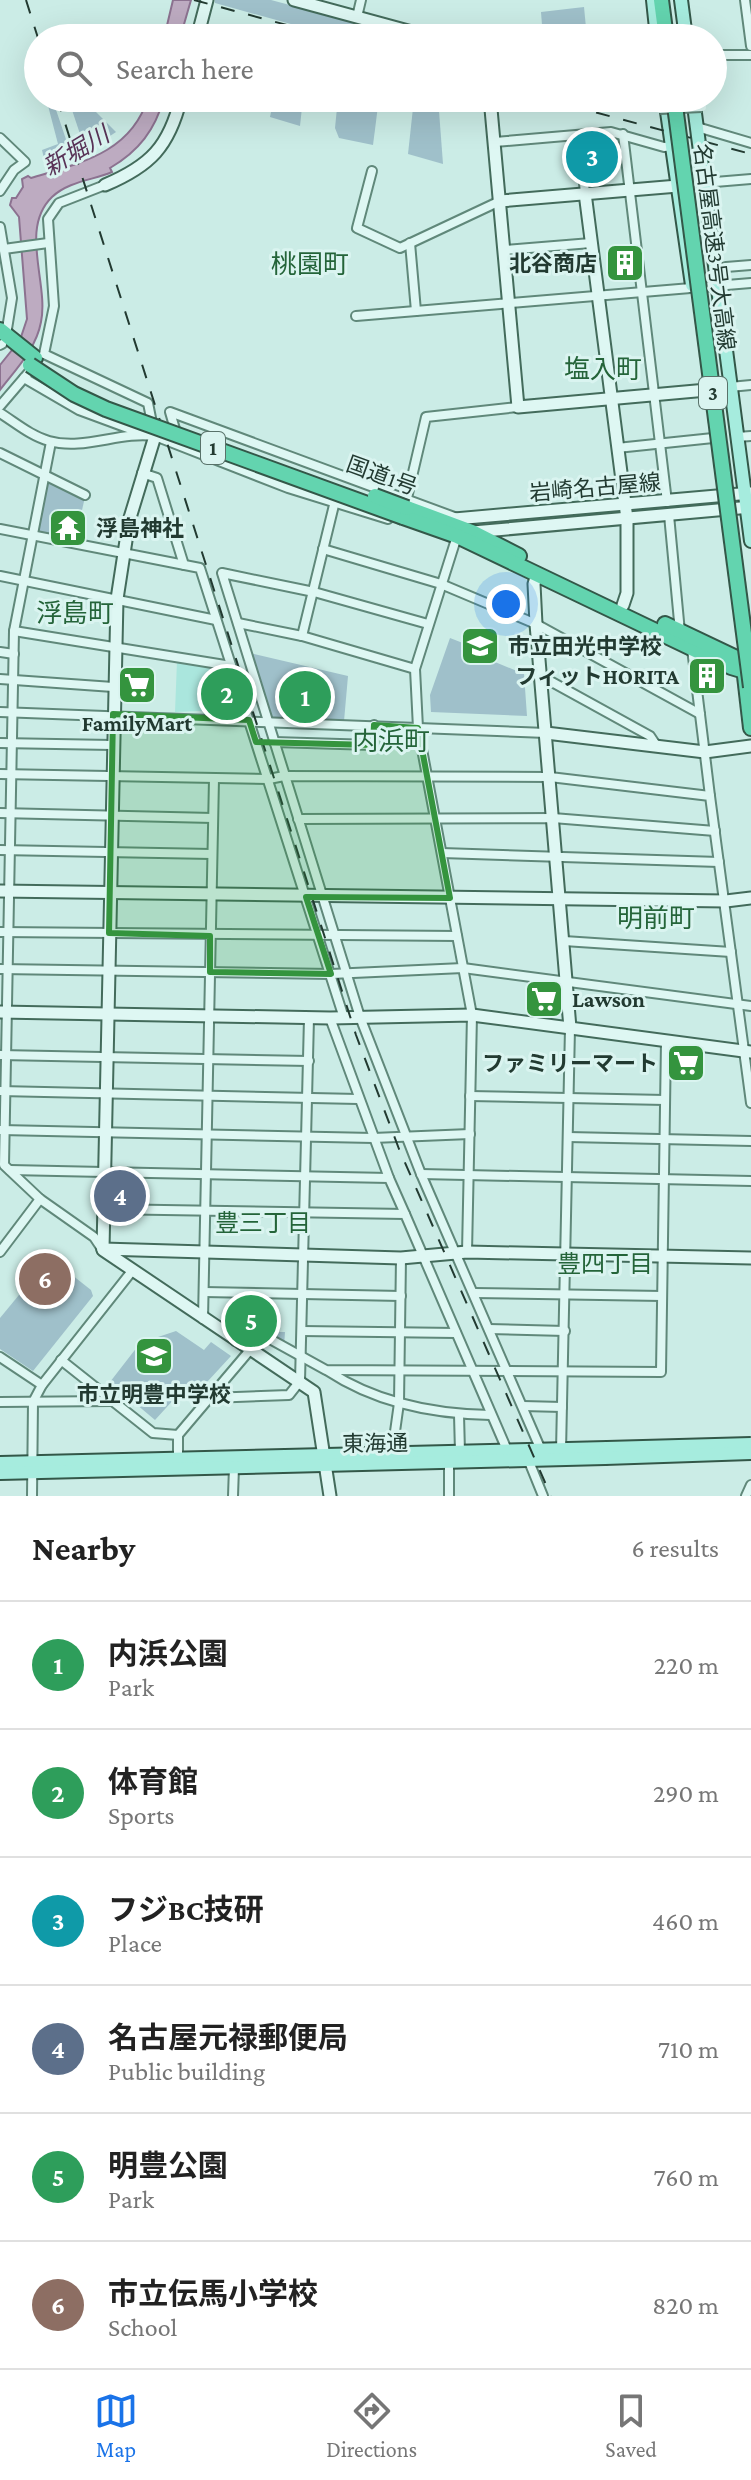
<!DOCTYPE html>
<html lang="en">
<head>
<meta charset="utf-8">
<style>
	:root { --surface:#fff; --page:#f2f2f2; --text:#222; --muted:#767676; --line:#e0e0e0; --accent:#1a73e8 }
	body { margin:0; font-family:"Crimson Pro","Noto Sans JP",serif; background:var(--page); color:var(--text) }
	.you { position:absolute; left:506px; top:604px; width:28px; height:28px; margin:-20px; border:6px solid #fff; border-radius:50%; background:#1a73e8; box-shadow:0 0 0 12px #1a73e833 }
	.badge { display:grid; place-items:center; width:52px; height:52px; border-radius:50%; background:var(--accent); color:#fff; font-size:26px; font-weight:700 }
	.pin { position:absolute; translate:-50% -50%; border:4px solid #fff; box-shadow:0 2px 8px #0006 }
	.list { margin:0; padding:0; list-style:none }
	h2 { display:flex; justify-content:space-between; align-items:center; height:104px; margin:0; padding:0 32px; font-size:34px }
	h2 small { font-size:26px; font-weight:400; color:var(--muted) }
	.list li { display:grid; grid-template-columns:52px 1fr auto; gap:24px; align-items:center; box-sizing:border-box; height:128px; padding:0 32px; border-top:2px solid var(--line) }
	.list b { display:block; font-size:30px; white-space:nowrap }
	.list p { margin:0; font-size:26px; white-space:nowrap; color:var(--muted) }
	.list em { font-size:26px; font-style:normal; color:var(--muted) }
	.icon { flex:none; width:44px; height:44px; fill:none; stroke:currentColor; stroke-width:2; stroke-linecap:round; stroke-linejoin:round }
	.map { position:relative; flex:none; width:751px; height:1496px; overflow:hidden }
	.search { position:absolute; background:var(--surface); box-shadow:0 8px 32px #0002; left:24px; right:24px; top:24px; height:88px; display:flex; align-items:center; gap:20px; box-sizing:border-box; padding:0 28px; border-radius:44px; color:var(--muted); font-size:30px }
	.sheet { height:872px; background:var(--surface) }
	nav { display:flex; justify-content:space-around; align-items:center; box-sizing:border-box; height:112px; border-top:2px solid var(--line); background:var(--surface); font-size:22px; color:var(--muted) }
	nav a { display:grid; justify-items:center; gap:4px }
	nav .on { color:var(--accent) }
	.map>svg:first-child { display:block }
</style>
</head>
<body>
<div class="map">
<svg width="751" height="1496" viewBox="0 0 751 1496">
	<rect width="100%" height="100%" fill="#cbece6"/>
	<g fill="#9fc0ca">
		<polygon points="215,0 271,0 414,38 341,38 215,3"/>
		<polygon points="584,7 587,38 543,38 541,12"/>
		<polygon points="46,98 52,98 73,160 46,167 42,150 58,144"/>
		<polygon points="68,98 82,98 116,132 86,152"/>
		<polygon points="274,98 303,98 300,126 270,117"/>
		<polygon points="338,98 379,98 373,145 339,138 335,128"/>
		<polygon points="413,108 439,111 443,164 408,154"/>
		<polygon points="47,480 85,497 75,541 37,531"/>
		<polygon points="450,638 473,647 471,652 524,674 527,716 431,712 430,695"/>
		<polygon points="250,653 348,676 344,721 271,718"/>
		<polygon points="53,1260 91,1290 93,1296 33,1371 0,1349 0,1318 47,1261"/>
		<polygon points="224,1310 277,1311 277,1332 285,1332 284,1347 259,1333 224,1333"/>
		<polygon points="176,1331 204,1350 211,1342 231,1356 196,1394 186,1386 155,1420 110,1382 141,1342 149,1348 158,1337"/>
	</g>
	<polygon fill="#aae6dd" points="177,661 210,666 221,710 175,712"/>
	<g fill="#bdabc1" stroke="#8c7290" stroke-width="2">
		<polygon points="173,0 191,0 180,38 164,38"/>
		<path d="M148 98H164C155 130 139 151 110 168L112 172C94 180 69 181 52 197 19 229 49 283 41 322 36 349 16 369 0 390V365L20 340 27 319 19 217 10 205 12 198H16L23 187 22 179 28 176 31 178C80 163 131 153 148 98Z"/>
	</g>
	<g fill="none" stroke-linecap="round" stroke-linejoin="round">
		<defs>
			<g id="street">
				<polyline points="745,0 751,46"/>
				<polyline points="357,17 361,0"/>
				<polyline points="713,55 751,55"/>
				<polyline points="697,127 751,143"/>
				<polyline points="623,134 667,502"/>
				<polyline points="579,135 585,193"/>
				<polyline points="0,138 25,162 14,170 0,191"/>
				<polyline points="495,142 611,132 664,147 673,146"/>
				<polyline points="372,171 357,228 400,248 500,201"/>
				<polyline points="703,183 751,179"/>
				<polyline points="105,185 59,203 48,219 54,306 44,354 148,403 153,428"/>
				<polyline points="0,227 12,298 6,335"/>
				<polyline points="410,243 416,311"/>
				<polyline points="4,249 48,243"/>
				<polyline points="505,250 591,243"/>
				<polyline points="726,267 751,265"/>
				<polyline points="356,316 751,283"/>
				<polyline points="0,345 2,344"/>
				<polyline points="24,378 79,410 144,434"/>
				<polyline points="730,387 751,385"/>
				<polyline points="0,406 36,364"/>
				<path d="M0 413C16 423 31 436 49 441 84 451 120 431 155 436L288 488 388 519"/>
				<polyline points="177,436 170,412 457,518"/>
				<polyline points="737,437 751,436"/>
				<polyline points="51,442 14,631 4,1165 40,1199 94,1237 102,1249"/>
				<polyline points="617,448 713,438"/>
				<polyline points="0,453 85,495"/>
				<polyline points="142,473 157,478 184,565"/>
				<polyline points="407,498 426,417 518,407"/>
				<polyline points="669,515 680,632"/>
				<polyline points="0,529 200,568 344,1018"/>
				<polyline points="457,536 415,669 418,728 472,1015 467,1252"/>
				<polyline points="323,549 441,584 536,624 700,714"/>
				<polyline points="0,576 216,620"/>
				<polyline points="238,623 302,636 415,669"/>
				<polyline points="428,624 314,592 222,573 360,1017 421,1174 541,1450"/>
				<polyline points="14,631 231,666"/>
				<polyline points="302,636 335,501"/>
				<polyline points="692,649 710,796"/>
				<polyline points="0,652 14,654"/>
				<polyline points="541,676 650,736 656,745"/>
				<polyline points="0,679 113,687"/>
				<polyline points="0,712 546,733"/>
				<polyline points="274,742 373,745 374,725"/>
				<polyline points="0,743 112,745"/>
				<polyline points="0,774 269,779 284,776 550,777 710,796 751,1103"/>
				<polyline points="0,813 213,818"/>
				<polyline points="298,819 553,818 715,831"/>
				<polyline points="0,850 212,854"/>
				<polyline points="442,853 719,862"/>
				<polyline points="0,932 457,936"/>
				<polyline points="564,941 731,952"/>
				<polyline points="0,969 331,974 463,968 751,1006"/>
				<polyline points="330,1018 389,1178"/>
				<polyline points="0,1055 309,1061"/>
				<polyline points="0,1091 358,1099"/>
				<polyline points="470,1096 665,1100"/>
				<polyline points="1,1130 373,1138 470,1134"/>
				<polyline points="568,1137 751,1141"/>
				<polyline points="10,1170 389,1178 405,1214"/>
				<polyline points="421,1174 751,1181"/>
				<polyline points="103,1209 405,1214 507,1450"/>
				<polyline points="0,1252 40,1199"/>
				<polyline points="204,1292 401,1296"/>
				<polyline points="474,1293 662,1296"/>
				<polyline points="203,1319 214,779"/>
				<polyline points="489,1329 565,1331"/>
				<polyline points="302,1331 456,1333"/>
				<polyline points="235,1341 240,1333 259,1333 326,1370 661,1372 666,1041"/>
				<polyline points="0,1357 42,1385"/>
				<polyline points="61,1360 153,1433 178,1435"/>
				<path d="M328 1371C375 1402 434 1414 490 1415"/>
				<polyline points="210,1398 289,1395 300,1381 309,1018"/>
				<polyline points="0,1402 112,1401"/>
				<polyline points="523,1406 562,1407"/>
				<polyline points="459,1415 460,1452"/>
				<polyline points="561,1451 570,1028"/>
				<polyline points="392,1453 399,1403 401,1258"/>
				<polyline points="178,1458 178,1435 250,1350"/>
				<polyline points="528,1459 543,1496"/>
				<polyline points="449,1461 449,1496"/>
				<polyline points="32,1496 33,1402 42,1385 132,1271"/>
				<polyline points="233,1496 234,1467"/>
				<polyline points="746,1496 751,1485"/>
			</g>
			<g id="secondary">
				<polyline points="294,0 434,38"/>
				<polyline points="197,38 207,0"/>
				<polyline points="490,98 518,407 707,390"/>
				<path d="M105 185C150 166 169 147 181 98"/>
				<polyline points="585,193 627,519 627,593 623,605"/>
				<polyline points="500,201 678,186"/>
				<polyline points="443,520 751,493"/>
				<polyline points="473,532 751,507"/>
				<polyline points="537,574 534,584 536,624 570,1028"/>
				<polyline points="546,733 705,752 751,746"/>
				<polyline points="0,891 726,901 751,898"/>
				<polyline points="0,1012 330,1018 472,1015 751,1052"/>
				<polyline points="103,1249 117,599 129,521 155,436"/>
				<polyline points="103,1249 401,1258 467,1252 751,1258"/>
				<polyline points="103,1250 314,1392 330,1496"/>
			</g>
			<g id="primary">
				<polyline points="653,0 657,38"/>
				<polyline points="681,0 686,38"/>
				<polyline points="665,98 692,285"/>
				<polyline points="693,98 751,541"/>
				<polyline points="0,1463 607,1448"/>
				<polyline points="0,1473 605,1458"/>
			</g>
			<g id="highway">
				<polyline points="661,0 666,38"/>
				<polyline points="0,330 35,358"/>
				<polyline points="407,508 472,532 519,556"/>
				<polyline points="403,517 457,536 731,667 751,673"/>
				<polyline points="665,624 751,665"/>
				<polyline points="745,676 751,728"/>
			</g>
		</defs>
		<use href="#street" stroke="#60887a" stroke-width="12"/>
		<use href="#secondary" stroke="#436b5b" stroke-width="15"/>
		<use href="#primary" stroke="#335748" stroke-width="16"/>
		<use href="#highway" stroke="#335748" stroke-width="18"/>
		<use href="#street" stroke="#def7f3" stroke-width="8"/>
		<use href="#secondary" stroke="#def7f3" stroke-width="11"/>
		<use href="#primary" stroke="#a6ecde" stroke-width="12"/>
		<use href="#highway" stroke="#63d4af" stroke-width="14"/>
		<g stroke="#223a31" stroke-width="2" stroke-dasharray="14 14" stroke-linecap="butt">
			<polyline points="26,0 38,38"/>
			<polyline points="194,0 335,38"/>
			<polyline points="57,98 356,1035 399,1149 551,1496"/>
			<polyline points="542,98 751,154"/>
		</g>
		<defs>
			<polyline id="street-bridge" points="660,109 702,107"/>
			<g id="primary-bridge">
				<polyline points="607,1448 751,1444"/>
				<polyline points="605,1458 751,1453"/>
			</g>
			<g id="highway-bridge">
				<polyline points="674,98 751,687"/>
				<polyline points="30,365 74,394 106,409 403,517"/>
				<polyline points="375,496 407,508"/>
			</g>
		</defs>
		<use href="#street-bridge" stroke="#60887a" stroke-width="12" stroke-linecap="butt"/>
		<use href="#primary-bridge" stroke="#335748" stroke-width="16" stroke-linecap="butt"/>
		<use href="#highway-bridge" stroke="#335748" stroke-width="18" stroke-linecap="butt"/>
		<use href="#street-bridge" stroke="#def7f3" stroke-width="8"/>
		<use href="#primary-bridge" stroke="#a6ecde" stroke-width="12"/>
		<use href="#highway-bridge" stroke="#63d4af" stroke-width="14"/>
	</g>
	<path fill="#34943e" fill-opacity="0.2" stroke="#34943e" stroke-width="6" stroke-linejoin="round" d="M113 714 249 720 256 742 373 745 374 725 418 728 450 898 306 897 331 974 210 972V936L109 933Z"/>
	<defs>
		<symbol id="building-square" viewBox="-11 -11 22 22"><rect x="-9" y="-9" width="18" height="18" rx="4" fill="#34943e" stroke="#daf4f0"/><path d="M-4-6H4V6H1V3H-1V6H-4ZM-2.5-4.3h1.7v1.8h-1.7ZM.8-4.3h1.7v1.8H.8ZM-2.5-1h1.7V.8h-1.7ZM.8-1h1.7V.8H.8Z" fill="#fff"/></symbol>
		<symbol id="temple-square" viewBox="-11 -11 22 22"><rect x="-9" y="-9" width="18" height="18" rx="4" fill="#34943e" stroke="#daf4f0"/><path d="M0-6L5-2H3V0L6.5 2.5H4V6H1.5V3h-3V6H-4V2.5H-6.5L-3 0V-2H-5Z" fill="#fff"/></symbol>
		<symbol id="school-square" viewBox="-11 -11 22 22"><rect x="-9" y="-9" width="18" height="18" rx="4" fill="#34943e" stroke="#daf4f0"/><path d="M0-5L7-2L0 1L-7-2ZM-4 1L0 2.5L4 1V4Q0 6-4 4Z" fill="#fff"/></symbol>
		<symbol id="supermarket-square" viewBox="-11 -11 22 22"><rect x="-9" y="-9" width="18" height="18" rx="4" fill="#34943e" stroke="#daf4f0"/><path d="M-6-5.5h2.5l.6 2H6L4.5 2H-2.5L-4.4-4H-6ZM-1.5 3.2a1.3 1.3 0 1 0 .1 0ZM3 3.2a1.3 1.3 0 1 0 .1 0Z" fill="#fff"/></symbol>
	</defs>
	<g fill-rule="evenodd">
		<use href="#building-square" x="603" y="241" width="44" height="44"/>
		<use href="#temple-square" x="46" y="506" width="44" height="44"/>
		<use href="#school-square" x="458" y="624" width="44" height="44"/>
		<use href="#building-square" x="685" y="654" width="44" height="44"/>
		<use href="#supermarket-square" x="115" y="663" width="44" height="44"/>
		<use href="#supermarket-square" x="522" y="977" width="44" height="44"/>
		<use href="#supermarket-square" x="664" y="1041" width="44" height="44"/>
		<use href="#school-square" x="132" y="1334" width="44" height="44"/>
	</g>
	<g text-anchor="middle" stroke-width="6" stroke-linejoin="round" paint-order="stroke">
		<g fill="#daf4f0" stroke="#59726a" stroke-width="2">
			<rect x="699" y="377" width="28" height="32" rx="6"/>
			<rect x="201" y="432" width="24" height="32" rx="6"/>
		</g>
		<g font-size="20" font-weight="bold" fill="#223a31">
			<text x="713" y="400">3</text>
			<text x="213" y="455">1</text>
		</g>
		<g font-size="22" fill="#223a31" stroke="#daf4f0">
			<text transform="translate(715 247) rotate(83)" y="8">名古屋高速3号大高線</text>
			<text transform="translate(382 475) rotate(20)" y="8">国道1号</text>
			<text transform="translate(595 487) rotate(-5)" y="8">岩崎名古屋線</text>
			<text transform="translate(375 1443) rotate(-1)" y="8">東海通</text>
		</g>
		<g font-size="22" font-weight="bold" fill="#223a31" stroke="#daf4f0" text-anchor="end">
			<text x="597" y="271">北谷商店</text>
			<text x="96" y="536" text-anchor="start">浮島神社</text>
			<text x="508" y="654" text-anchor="start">市立田光中学校</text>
			<text x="679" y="684">フィットHORITA</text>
			<text x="137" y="731" text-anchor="middle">FamilyMart</text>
			<text x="572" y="1007" text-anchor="start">Lawson</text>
			<text x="658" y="1071">ファミリーマート</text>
			<text x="154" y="1402" text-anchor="middle">市立明豊中学校</text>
		</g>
		<g font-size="24" font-style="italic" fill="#593357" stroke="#daf4f0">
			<text transform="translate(76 151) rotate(-31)" y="8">新堀川</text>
		</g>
		<g font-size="24" fill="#246439" stroke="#daf4f0">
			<text x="263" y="1231">豊三丁目</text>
			<text x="605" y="1272">豊四丁目</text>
		</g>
		<g font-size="26" fill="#246439" stroke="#daf4f0">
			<text x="310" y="273">桃園町</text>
			<text x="603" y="378">塩入町</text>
			<text x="75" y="622">浮島町</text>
			<text x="391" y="750">内浜町</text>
			<text x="656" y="927">明前町</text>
		</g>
	</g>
</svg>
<div class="you"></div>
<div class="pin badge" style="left:305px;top:697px;background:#2e9e5b">1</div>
<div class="pin badge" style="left:227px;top:694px;background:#2e9e5b">2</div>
<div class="pin badge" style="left:592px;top:157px;background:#0f9aa8">3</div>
<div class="pin badge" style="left:120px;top:1196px;background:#5c6f8a">4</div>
<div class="pin badge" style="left:251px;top:1321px;background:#2e9e5b">5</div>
<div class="pin badge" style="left:45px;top:1279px;background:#8d6e63">6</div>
<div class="search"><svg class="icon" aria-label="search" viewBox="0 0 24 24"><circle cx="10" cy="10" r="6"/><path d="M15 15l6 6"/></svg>Search here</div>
</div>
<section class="sheet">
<h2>Nearby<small>6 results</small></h2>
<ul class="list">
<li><span class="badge" style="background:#2e9e5b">1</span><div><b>内浜公園</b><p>Park</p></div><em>220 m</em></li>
<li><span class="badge" style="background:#2e9e5b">2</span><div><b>体育館</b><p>Sports</p></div><em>290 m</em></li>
<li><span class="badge" style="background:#0f9aa8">3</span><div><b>フジBC技研</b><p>Place</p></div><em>460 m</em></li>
<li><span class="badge" style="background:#5c6f8a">4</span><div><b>名古屋元禄郵便局</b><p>Public building</p></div><em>710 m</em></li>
<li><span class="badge" style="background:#2e9e5b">5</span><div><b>明豊公園</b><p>Park</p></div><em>760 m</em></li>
<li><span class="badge" style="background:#8d6e63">6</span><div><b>市立伝馬小学校</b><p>School</p></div><em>820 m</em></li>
</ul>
</section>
<nav>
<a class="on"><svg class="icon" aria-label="map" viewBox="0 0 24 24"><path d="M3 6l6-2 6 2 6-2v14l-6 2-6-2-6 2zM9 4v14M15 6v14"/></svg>Map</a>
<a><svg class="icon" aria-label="directions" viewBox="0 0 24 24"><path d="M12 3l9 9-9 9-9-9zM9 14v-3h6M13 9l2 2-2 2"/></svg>Directions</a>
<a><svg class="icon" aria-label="saved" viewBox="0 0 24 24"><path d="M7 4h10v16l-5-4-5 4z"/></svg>Saved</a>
</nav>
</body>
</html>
